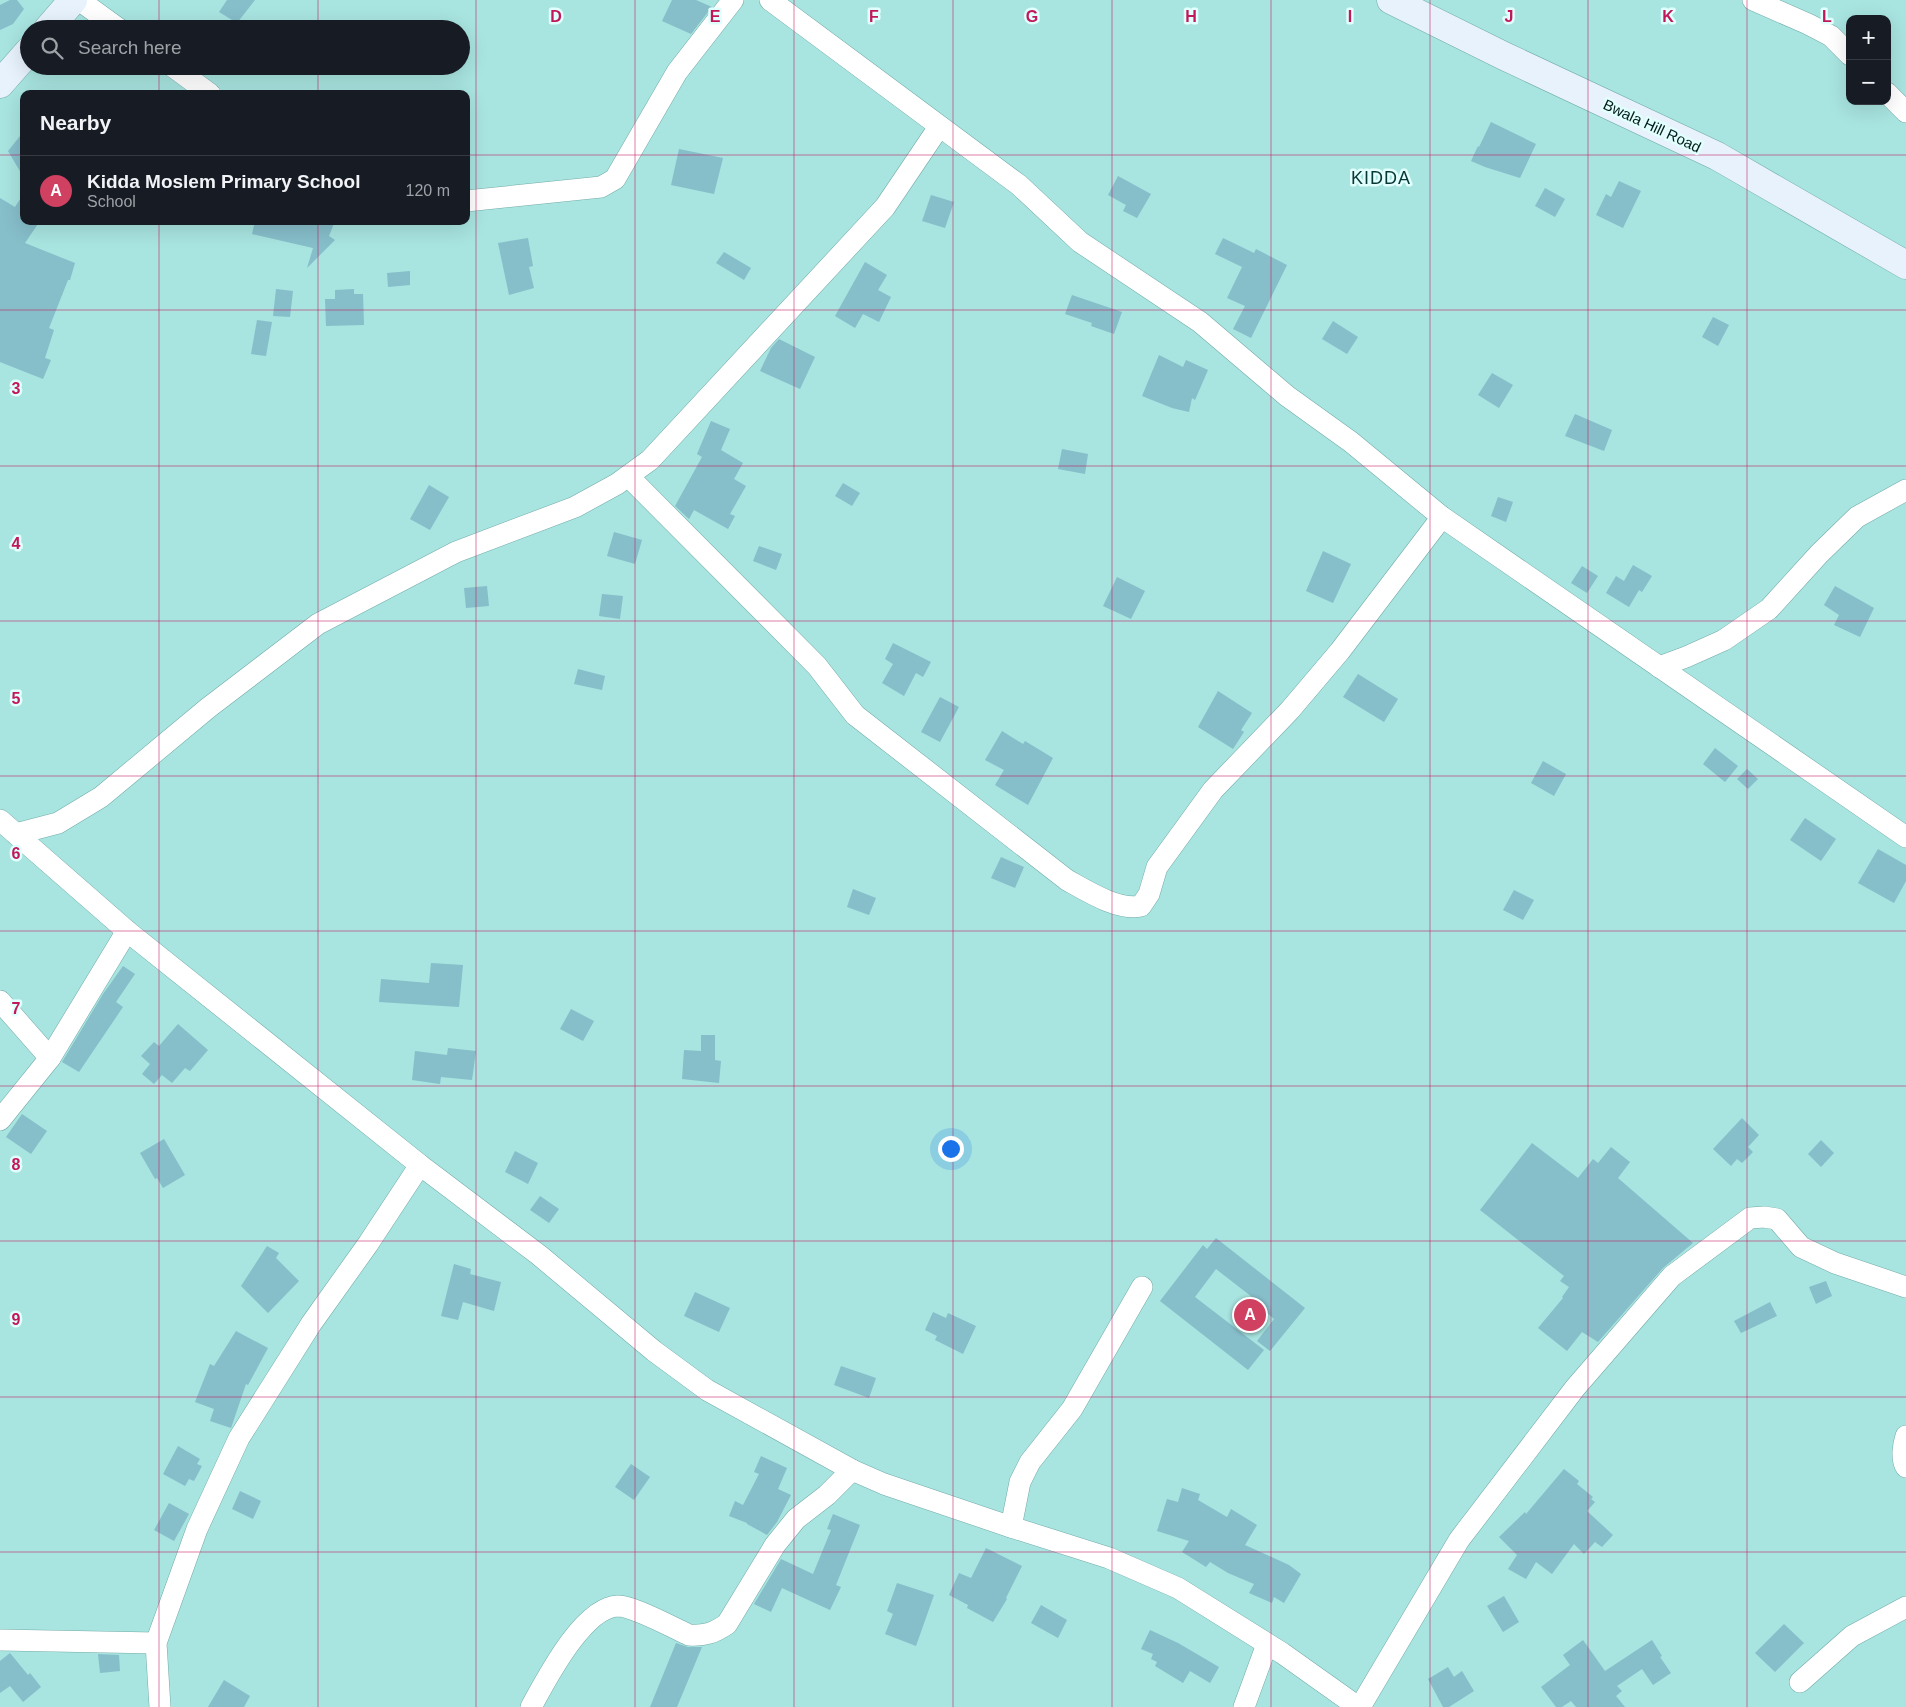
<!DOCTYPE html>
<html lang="en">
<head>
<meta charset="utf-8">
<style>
	:root { --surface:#171b24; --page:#20242c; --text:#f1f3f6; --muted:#9ea1a6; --line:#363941; --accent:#cf4061 }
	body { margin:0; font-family:Helvetica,sans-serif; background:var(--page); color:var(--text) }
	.controls { position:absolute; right:15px; top:15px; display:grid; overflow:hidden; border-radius:10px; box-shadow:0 5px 20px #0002 }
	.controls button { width:45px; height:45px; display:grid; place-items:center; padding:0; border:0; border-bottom:1px solid var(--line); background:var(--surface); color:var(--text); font:25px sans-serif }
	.you { position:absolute; left:950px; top:1148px; width:18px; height:18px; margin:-12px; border:4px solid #fff; border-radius:50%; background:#1a73e8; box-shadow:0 0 0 8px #1a73e833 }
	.badge { display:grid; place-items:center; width:32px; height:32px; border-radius:50%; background:var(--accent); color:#fff; font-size:16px; font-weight:700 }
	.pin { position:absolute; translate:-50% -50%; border:2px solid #fff; box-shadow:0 1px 5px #0006 }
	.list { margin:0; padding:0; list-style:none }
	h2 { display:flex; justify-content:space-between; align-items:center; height:65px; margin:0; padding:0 20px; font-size:21px }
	h2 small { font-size:16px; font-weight:400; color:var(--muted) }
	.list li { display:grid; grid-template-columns:32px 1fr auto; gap:15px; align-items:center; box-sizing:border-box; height:70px; padding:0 20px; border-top:1px solid var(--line) }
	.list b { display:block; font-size:19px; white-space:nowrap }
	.list p { margin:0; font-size:16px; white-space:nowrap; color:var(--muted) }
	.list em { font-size:16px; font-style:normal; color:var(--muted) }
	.icon { flex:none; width:28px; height:28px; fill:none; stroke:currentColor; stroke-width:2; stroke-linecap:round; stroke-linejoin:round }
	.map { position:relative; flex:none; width:1906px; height:1707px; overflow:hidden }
	.search { position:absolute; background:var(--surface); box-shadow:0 5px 20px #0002; left:20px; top:20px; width:450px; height:55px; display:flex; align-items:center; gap:12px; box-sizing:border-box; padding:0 18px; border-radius:28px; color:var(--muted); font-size:19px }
	.panel { position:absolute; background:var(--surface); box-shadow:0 5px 20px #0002; left:20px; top:90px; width:450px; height:135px; border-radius:10px }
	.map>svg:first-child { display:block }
</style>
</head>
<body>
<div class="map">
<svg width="1906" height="1707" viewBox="0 0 1906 1707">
	<rect width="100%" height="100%" fill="#a8e4e0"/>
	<g fill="#86beca">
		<polygon points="10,0 17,0 24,9 13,24 0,30 0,5"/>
		<polygon points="227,0 255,0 237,23 219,12"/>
		<polygon points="672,0 696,0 712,7 691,34 662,21"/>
		<polygon points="1491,122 1536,144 1520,178 1485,167 1471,161 1478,146 1479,147"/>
		<polygon points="24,131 24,178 8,151"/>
		<polygon points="679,149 723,158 714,194 671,185"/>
		<polygon points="1118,176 1151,194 1137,218 1123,211 1126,205 1108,195"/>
		<polygon points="1619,181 1641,191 1623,228 1596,215 1606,194 1611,197"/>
		<polygon points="1545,188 1565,199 1555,217 1535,206"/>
		<polygon points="24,193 24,221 40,221 25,243 75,263 70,280 68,280 49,328 54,330 45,358 51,360 43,379 0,362 0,198 15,207"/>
		<polygon points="931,195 954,202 945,228 922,221"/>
		<polygon points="255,221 335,221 329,236 335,240 307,268 313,248 252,234"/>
		<polygon points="528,238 533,266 529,267 534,288 509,295 498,243"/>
		<polygon points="1223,238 1254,253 1256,249 1287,265 1251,338 1233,329 1245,306 1227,298 1242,267 1215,254"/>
		<polygon points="724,252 751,268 744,280 716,263"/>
		<polygon points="865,262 887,275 878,290 891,297 879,322 863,314 855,328 835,316"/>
		<polygon points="410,271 410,285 388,287 387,273"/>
		<polygon points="276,289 293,291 290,317 273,316"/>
		<polygon points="354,289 354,294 363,294 364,325 326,326 325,299 335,299 335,290"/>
		<polygon points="1072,295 1122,312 1114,334 1091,326 1092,323 1065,314"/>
		<polygon points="1713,317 1729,325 1718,346 1702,337"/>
		<polygon points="257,320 272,322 266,356 251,354"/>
		<polygon points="1333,321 1358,337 1347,354 1322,339"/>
		<polygon points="779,339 815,357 800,389 760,371 771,348"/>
		<polygon points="1159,355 1183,367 1186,360 1208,370 1195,400 1192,398 1189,412 1172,408 1142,396"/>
		<polygon points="1492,373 1513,385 1499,408 1478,395"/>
		<polygon points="1575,414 1612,430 1604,451 1565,436"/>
		<polygon points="711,421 730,429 721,450 743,463 734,479 746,486 730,514 735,516 728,529 694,510 689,519 675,506 702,457 697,454"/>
		<polygon points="1062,449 1088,454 1085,474 1058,469"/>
		<polygon points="843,483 860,493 852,506 835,496"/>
		<polygon points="429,485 449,497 430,530 410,519"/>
		<polygon points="1498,497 1513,502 1506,522 1491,516"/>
		<polygon points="614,532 642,540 635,564 607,556"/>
		<polygon points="759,546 782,554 776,570 753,561"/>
		<polygon points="1323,551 1351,564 1333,603 1306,591"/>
		<polygon points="1633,565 1652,576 1642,592 1639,590 1629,607 1606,593 1616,576 1624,581"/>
		<polygon points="1582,566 1598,576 1587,593 1571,583"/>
		<polygon points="1117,577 1145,591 1131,619 1103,606"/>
		<polygon points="487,586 489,606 466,608 464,588"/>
		<polygon points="1835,586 1874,608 1860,637 1834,625 1839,615 1824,605"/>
		<polygon points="602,594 623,596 620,619 599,616"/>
		<polygon points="893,643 931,662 923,677 916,673 904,696 882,683 893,664 885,659"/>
		<polygon points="578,669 605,676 602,690 574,684"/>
		<polygon points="1358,674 1398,699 1384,722 1343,697"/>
		<polygon points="1218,691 1252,713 1241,730 1244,732 1233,749 1198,727"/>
		<polygon points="940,697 959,707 940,742 921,732"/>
		<polygon points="1002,731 1023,744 1025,741 1053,758 1028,805 995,785 1004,770 985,760"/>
		<polygon points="1715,748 1738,766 1725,782 1703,764"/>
		<polygon points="1543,761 1566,774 1554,796 1531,783"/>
		<polygon points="1747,769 1758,779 1748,789 1737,779"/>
		<polygon points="1805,818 1836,839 1821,861 1790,840"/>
		<polygon points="1878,849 1906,865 1906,881 1894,903 1858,883"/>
		<polygon points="1001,857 1024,867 1015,888 991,878"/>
		<polygon points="853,889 876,898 869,915 847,907"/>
		<polygon points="1514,890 1534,900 1523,920 1503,910"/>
		<polygon points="431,963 463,965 459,1007 379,1002 381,979 429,983"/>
		<polygon points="123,966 135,974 116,1002 123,1007 79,1072 62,1062 103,994"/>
		<polygon points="571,1009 594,1021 583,1041 560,1029"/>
		<polygon points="178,1024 208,1050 190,1071 185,1068 172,1083 162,1075 154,1084 142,1074 150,1064 141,1056 154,1042 159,1046"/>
		<polygon points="701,1035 715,1035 715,1060 721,1061 719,1083 682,1079 684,1050 701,1051"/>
		<polygon points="448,1048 476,1051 472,1080 441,1077 440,1084 412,1080 415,1051 447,1055"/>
		<polygon points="22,1114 47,1131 31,1154 6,1137"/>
		<polygon points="1742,1118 1759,1135 1748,1147 1753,1152 1742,1163 1737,1159 1731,1166 1713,1149"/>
		<polygon points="164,1139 185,1175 163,1188 157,1178 155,1179 140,1153"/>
		<polygon points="1821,1140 1834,1153 1821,1167 1808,1154"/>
		<polygon points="1532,1143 1578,1178 1593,1159 1598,1163 1611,1147 1630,1162 1618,1178 1693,1243 1663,1268 1598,1342 1582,1332 1567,1351 1538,1328 1563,1298 1562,1297 1569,1287 1560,1281 1564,1276 1480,1210"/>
		<polygon points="515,1151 538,1163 528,1184 505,1172"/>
		<polygon points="540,1196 559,1209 549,1223 530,1210"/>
		<polygon points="1216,1238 1305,1308 1270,1351 1257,1341 1274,1319 1259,1306 1261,1304 1216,1269 1195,1297 1264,1350 1248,1370 1160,1301 1203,1245 1207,1249"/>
		<polygon points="267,1246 279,1253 276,1258 299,1281 268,1313 241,1286"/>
		<polygon points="454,1264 471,1269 470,1274 501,1282 494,1311 463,1302 458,1320 441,1316"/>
		<polygon points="1826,1281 1832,1296 1816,1304 1809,1287"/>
		<polygon points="695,1292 730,1308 719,1332 684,1316"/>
		<polygon points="1770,1302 1777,1316 1741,1333 1734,1321"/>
		<polygon points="933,1312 946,1318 948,1313 976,1326 963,1354 935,1340 937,1336 925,1330"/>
		<polygon points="236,1331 268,1348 248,1385 246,1384 231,1428 210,1421 214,1409 195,1402 210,1364 214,1366"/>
		<polygon points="841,1366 876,1378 869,1398 834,1385"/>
		<polygon points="178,1446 200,1459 197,1464 202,1466 194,1481 189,1479 185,1486 163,1474"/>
		<polygon points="761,1456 787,1468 778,1489 791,1495 777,1522 767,1535 747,1524 747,1523 729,1516 735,1501 743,1505 759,1474 754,1472"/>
		<polygon points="631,1464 650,1477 634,1500 615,1487"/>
		<polygon points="1564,1469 1579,1481 1577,1484 1593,1497 1591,1499 1595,1502 1587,1511 1613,1535 1602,1547 1595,1542 1584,1554 1574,1544 1552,1574 1536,1562 1526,1579 1508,1569 1517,1555 1499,1537 1525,1512 1526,1514"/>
		<polygon points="1182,1488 1200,1494 1198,1500 1227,1517 1231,1509 1257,1525 1245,1545 1289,1565 1301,1574 1284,1603 1274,1597 1272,1603 1249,1593 1254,1584 1228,1573 1210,1562 1206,1567 1182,1552 1189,1541 1157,1531 1167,1499 1178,1502"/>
		<polygon points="240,1491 261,1501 253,1519 232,1509"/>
		<polygon points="169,1503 189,1514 174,1541 154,1530"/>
		<polygon points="833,1514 860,1525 836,1585 841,1587 830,1610 782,1588 771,1612 754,1604 781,1559 813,1574 831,1530 827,1529"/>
		<polygon points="986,1548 1022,1566 1006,1598 1007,1599 993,1622 967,1608 968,1605 949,1595 959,1573 971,1578"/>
		<polygon points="897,1583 934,1595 916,1646 885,1634 893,1614 887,1611"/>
		<polygon points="1504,1596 1519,1622 1503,1632 1487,1606"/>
		<polygon points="1041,1605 1067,1620 1058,1638 1031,1623"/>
		<polygon points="1784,1624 1804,1643 1775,1672 1755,1653"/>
		<polygon points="1150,1630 1178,1643 1219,1667 1210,1683 1190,1671 1183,1683 1155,1666 1157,1662 1151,1659 1153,1654 1141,1649"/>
		<polygon points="1583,1640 1605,1671 1652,1640 1662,1656 1660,1657 1671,1673 1653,1685 1642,1669 1617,1686 1622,1691 1616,1696 1625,1707 1576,1707 1571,1701 1562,1707 1556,1707 1541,1687 1570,1665 1563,1655"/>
		<polygon points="676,1643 688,1647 702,1647 677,1707 650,1707"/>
		<polygon points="10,1653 28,1675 30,1673 41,1687 23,1702 10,1686 0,1693 0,1661"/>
		<polygon points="98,1654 119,1655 120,1671 100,1673"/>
		<polygon points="1448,1667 1454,1677 1462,1671 1474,1691 1449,1707 1443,1707 1428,1679"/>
		<polygon points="224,1680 250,1696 244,1707 208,1707"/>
	</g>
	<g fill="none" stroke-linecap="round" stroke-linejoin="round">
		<defs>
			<g id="street">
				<polyline points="79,0 119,29"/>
				<polyline points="770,0 1019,185 1080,242 1200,322 1287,396 1351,442 1442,517 1906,837"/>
				<polyline points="1753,0 1808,24 1831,36 1850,55"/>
				<polyline points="172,66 210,94"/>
				<polyline points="1887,93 1906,112"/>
				<polyline points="466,201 601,187 615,179 677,72 733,0"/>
				<path d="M628 476 817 666 855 715 1067 880C1087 891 1118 911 1141 906L1149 894 1157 867 1213 790 1290 710 1340 651 1442 517"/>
				<polyline points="1659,667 1686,657 1724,640 1769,609 1819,554 1857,517 1906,490"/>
				<polyline points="0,820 127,931 420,1165 539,1255 654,1351 707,1390 852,1470 884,1484 1011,1527 1109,1558 1178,1588 1282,1653 1358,1707"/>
				<polyline points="16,834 58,823 101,797 208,708 318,624 456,552 575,507 617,484 650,460 885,207 939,127"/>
				<polyline points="0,1001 50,1058"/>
				<polyline points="0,1120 50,1058 127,931"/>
				<path d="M1906 1436C1903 1445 1901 1459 1906 1467"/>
				<polyline points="1011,1527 1020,1482 1030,1462 1072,1409 1142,1287"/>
				<polyline points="0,1640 156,1643"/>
				<polyline points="1800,1682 1852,1636 1906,1607"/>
				<polyline points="160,1707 156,1643 197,1529 239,1438 311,1324 368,1244 420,1165"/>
				<path d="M531 1707C546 1680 583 1607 618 1606 633 1606 674 1628 689 1635 705 1636 714 1633 727 1624L775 1545 796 1519 827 1495 852 1470"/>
				<polyline points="1244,1707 1267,1644"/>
				<polyline points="1360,1707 1459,1540 1575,1388 1672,1276 1750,1218 1764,1217 1777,1219 1801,1247 1835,1263 1906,1287"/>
			</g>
			<g id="secondary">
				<polyline points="1391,0 1504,56 1717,156 1906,265"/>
				<polyline points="48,29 73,0"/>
				<polyline points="0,84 29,51"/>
			</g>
		</defs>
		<use href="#street" stroke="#72aca8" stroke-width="22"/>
		<use href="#secondary" stroke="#72aca8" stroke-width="29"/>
		<use href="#street" stroke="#fff" stroke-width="21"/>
		<use href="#secondary" stroke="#e7f2fd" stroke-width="28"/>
	</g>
	<path fill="none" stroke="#c2185b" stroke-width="1" stroke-opacity="0.55" d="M159 0V29M318 0V29M476 0V1707M635 0V1707M794 0V1707M953 0V1707M1112 0V1707M1271 0V1707M1430 0V1707M1588 0V1707M1747 0V1707M159 66V94M318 66V94M0 155H24M466 155H1906M159 221V1707M318 221V1707M0 310H1906M0 466H1906M0 621H1906M0 776H1906M0 931H1906M0 1086H1906M0 1241H1906M0 1397H1906M0 1552H1906"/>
	<g text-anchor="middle" stroke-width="5" stroke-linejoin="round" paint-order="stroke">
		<g font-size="15" fill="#041c1b" stroke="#e1fffc">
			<text transform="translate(1652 126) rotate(25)" y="5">Bwala Hill Road</text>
		</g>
		<g font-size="18" letter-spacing="1" fill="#073736" stroke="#e1fffc">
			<text x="1381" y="184">KIDDA</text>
		</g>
	</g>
	<g font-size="16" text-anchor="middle" font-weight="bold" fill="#c2185b" stroke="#e1fffc" stroke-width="5" stroke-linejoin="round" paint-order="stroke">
		<text x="556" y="22">D</text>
		<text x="715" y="22">E</text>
		<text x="874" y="22">F</text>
		<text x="1032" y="22">G</text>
		<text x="1191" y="22">H</text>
		<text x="1350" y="22">I</text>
		<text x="1509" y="22">J</text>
		<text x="1668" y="22">K</text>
		<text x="1827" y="22">L</text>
		<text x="16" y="394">3</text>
		<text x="16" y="549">4</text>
		<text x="16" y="704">5</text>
		<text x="16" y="859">6</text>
		<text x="16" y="1014">7</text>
		<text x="16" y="1170">8</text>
		<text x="16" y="1325">9</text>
	</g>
</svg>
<div class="controls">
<button>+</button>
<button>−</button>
</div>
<div class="you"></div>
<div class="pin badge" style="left:1250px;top:1315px">A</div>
<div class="search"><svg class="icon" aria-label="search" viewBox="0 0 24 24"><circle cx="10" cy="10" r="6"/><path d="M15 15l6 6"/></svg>Search here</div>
<section class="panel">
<h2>Nearby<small></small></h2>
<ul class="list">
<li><span class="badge">A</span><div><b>Kidda Moslem Primary School</b><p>School</p></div><em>120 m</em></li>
</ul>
</section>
</div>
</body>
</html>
